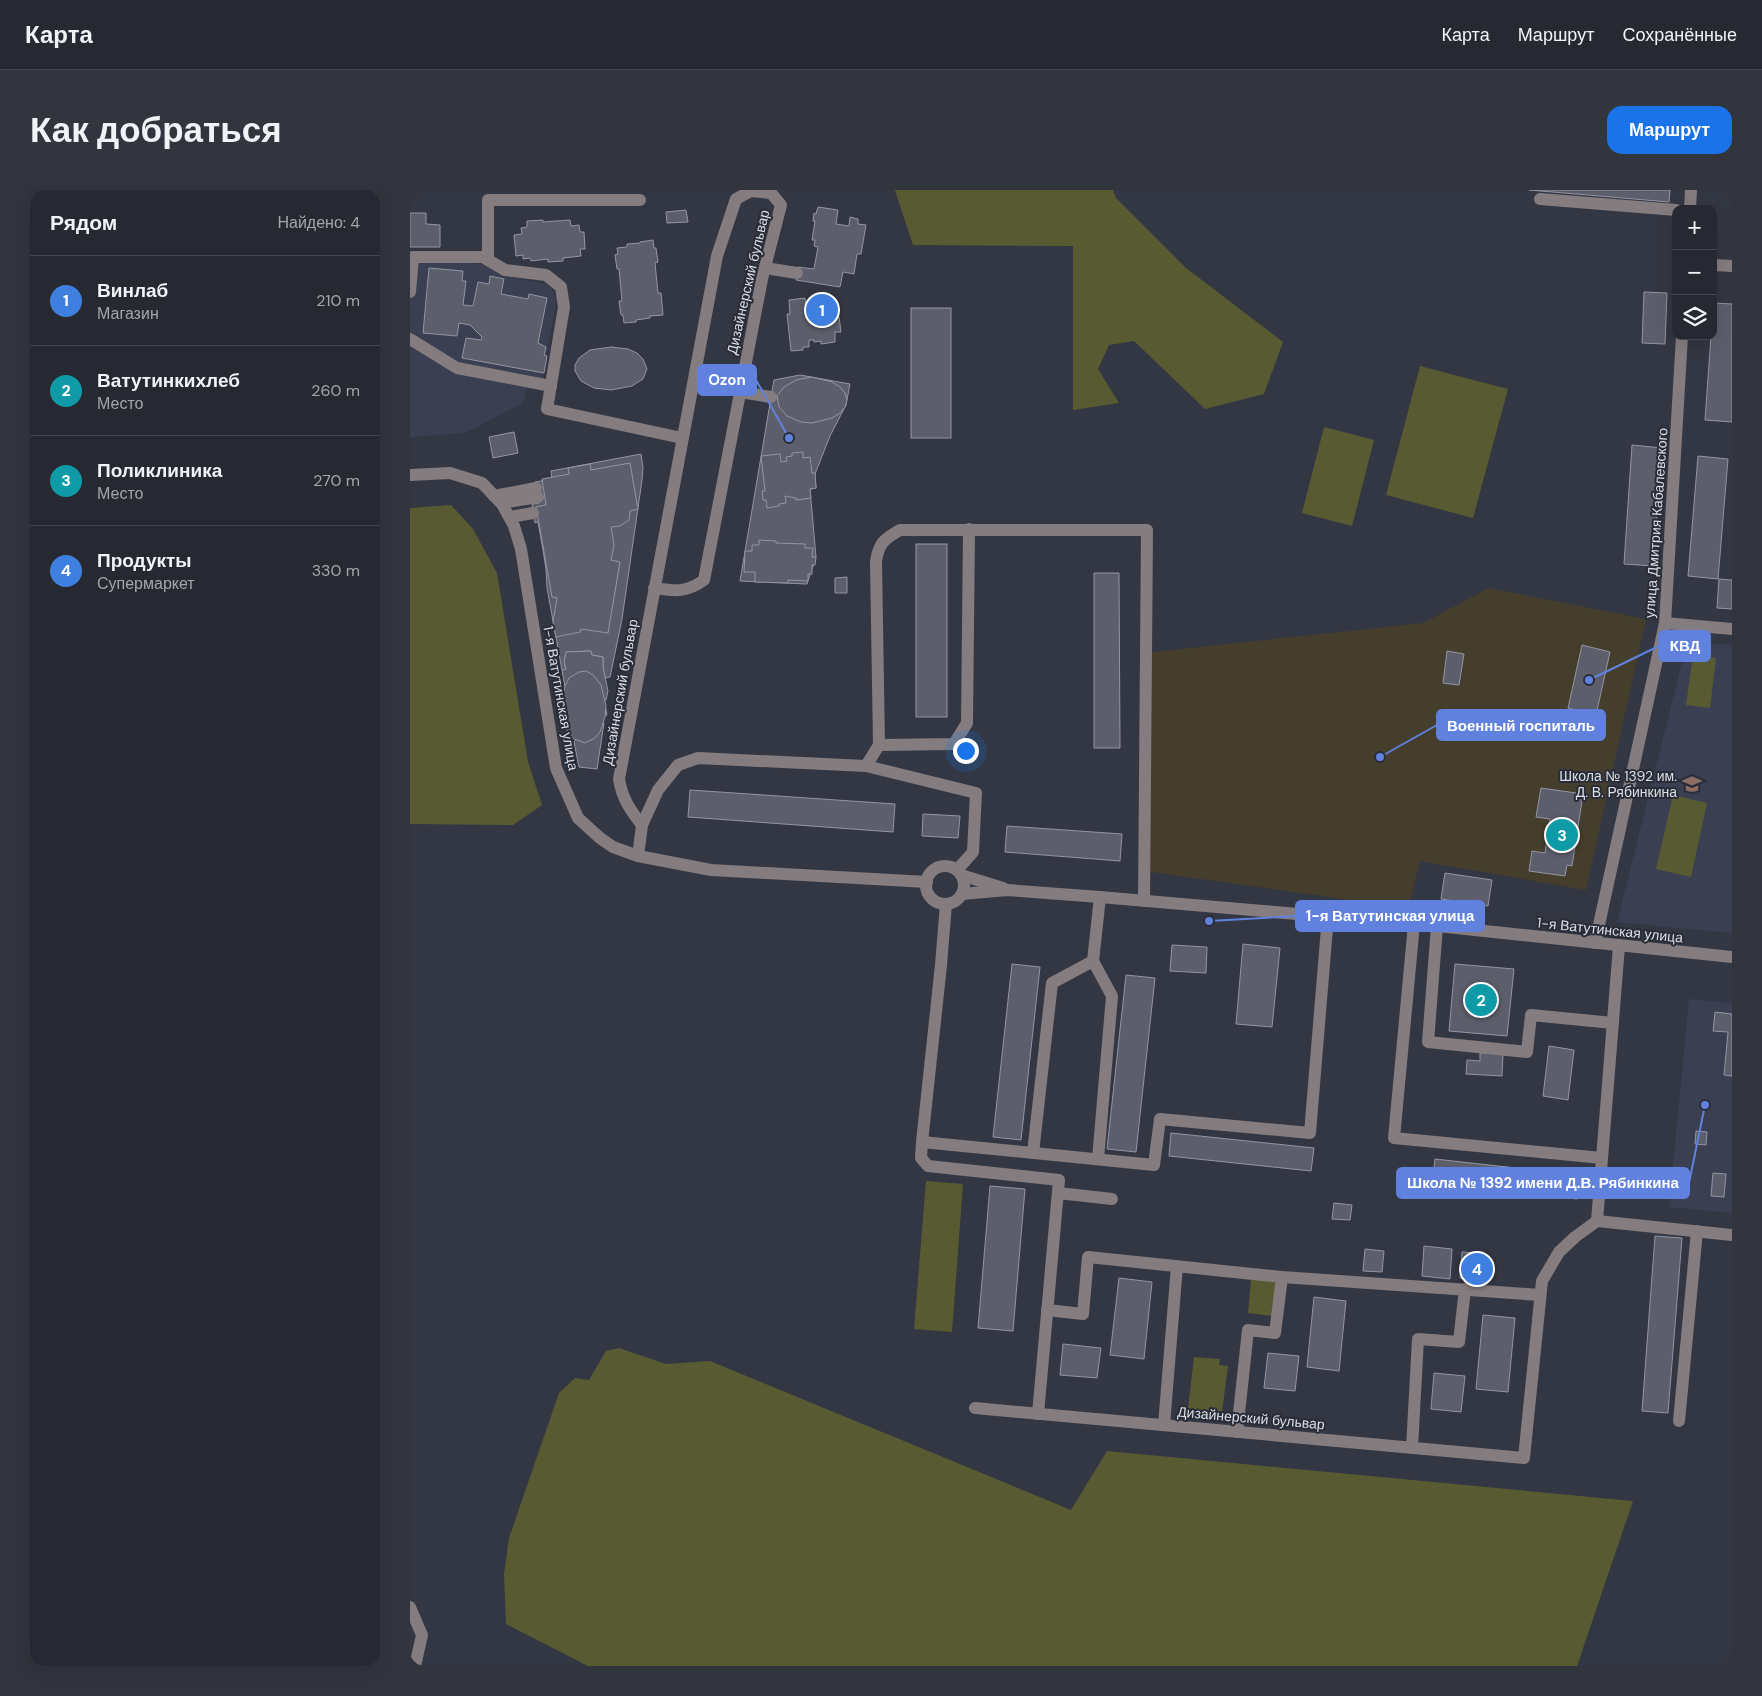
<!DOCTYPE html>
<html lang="ru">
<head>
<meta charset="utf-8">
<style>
	:root { --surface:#262932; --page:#32353e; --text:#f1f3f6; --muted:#a4a6ac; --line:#42454d; --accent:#1a73e8 }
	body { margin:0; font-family:"DM Sans",sans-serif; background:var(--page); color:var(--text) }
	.controls { position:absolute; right:15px; top:15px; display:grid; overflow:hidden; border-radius:10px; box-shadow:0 5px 20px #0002 }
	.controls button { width:45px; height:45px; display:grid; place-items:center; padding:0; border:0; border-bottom:1px solid var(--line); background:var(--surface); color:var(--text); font:25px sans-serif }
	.you { position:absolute; left:555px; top:560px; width:18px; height:18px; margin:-12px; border:4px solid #fff; border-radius:50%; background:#1a73e8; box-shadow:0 0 0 8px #1a73e833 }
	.badge { display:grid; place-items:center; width:32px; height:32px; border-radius:50%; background:var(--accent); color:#fff; font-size:16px; font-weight:700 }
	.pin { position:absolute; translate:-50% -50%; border:2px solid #fff; box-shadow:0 1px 5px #0006 }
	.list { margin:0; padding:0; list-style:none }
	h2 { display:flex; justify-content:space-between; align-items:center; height:65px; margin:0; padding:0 20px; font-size:21px }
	h2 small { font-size:16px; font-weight:400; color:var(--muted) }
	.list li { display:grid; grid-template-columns:32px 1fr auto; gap:15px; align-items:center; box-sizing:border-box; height:90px; padding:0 20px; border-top:1px solid var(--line) }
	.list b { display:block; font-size:19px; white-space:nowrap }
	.list p { margin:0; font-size:16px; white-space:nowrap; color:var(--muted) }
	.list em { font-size:16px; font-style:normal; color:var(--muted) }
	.icon { flex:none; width:28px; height:28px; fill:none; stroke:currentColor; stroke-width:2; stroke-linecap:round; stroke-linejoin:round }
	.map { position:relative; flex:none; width:1322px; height:1476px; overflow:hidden; border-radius:15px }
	header { display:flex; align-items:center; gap:30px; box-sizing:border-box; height:70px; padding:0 25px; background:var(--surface); border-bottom:1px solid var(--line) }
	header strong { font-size:24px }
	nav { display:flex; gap:28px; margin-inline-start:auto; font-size:18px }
	.intro { display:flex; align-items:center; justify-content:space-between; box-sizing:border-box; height:120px; padding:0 30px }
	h1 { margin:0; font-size:35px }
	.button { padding:12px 22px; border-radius:15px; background:var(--accent); color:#fff; font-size:18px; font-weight:700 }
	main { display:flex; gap:30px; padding:0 30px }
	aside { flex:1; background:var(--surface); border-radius:15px; box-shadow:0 5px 20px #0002 }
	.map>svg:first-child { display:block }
</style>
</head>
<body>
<header>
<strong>Карта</strong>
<nav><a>Карта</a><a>Маршрут</a><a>Сохранённые</a></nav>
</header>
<div class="intro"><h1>Как добраться</h1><a class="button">Маршрут</a></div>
<main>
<aside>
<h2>Рядом<small>Найдено: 4</small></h2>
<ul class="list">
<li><span class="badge" style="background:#3f7fe0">1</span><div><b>Винлаб</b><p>Магазин</p></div><em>210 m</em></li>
<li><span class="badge" style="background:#0f9aa8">2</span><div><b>Ватутинкихлеб</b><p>Место</p></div><em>260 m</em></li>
<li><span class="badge" style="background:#0f9aa8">3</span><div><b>Поликлиника</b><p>Место</p></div><em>270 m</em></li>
<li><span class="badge" style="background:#3f7fe0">4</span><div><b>Продукты</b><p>Супермаркет</p></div><em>330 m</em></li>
</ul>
</aside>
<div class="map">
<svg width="1322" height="1476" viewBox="0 0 1322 1476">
	<rect width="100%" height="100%" fill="#333743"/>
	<g fill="#3a4052">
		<polygon points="0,61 55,61 56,73 72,74 94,86 136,94 142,99 145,106 146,112 131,198 117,197 113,213 55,243 0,247"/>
		<polygon points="1277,452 1322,455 1322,743 1207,732"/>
		<polygon points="1279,809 1322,813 1322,1023 1259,1017"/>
	</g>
	<polygon fill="#463e2d" points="1079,398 1236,429 1176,700 1010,671 998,718 734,681 734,463 1013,433"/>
	<g fill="#585b31">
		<polygon points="485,0 703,0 706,8 776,78 873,152 854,204 795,219 724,151 699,155 688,179 709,213 663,220 663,56 503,55"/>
		<polygon points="1010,176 1098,199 1063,328 976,305"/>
		<polygon points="914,237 964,250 942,336 892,323"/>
		<polygon points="41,315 63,339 87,383 118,572 132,615 103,635 0,634 0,318"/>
		<polygon points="1283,465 1306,468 1300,518 1276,515"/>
		<polygon points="1263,605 1297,613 1281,687 1246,679"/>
		<polygon points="516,991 553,994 542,1142 504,1139"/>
		<polygon points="841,1088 868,1091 863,1126 838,1123"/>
		<polygon points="209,1158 256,1174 300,1171 661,1320 697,1261 1223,1311 1167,1476 178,1476 96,1434 94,1384 99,1348 149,1203 165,1188 179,1190 196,1161"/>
		<polygon points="784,1167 810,1169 809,1175 818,1176 812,1222 778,1219"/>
	</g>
	<g fill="#5d5e6c" stroke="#9495a4">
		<polygon points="1119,0 1260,0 1259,12"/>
		<polygon points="408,17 428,20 426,34 439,36 440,27 448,29 448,34 456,35 451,64 447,64 444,84 433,82 430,97 386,90 388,77 404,79 408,57 404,56 405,50 402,50 405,31 403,31 404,23 406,24"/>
		<polygon points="276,20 278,32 257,33 256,22"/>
		<polygon points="0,23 16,23 16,34 30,35 30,57 0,57"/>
		<polygon points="133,30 133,32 160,30 161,36 169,35 170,42 174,42 175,59 170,59 171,66 153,68 153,71 138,72 138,69 121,71 120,68 113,69 113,65 106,66 104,45 112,44 111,38 117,37 117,31"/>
		<polygon points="243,50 244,58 246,58 248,72 245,73 248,103 251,103 253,125 240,126 240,128 226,130 226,132 214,133 213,125 211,125 209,111 212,111 209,79 207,79 205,65 208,64 207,58 217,57 217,54 230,53 230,52"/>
		<polygon points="19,78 53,81 52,91 56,91 53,115 63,116 68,92 79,94 80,86 94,89 91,104 118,109 119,104 137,108 128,153 136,157 134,165 137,166 134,183 52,168 56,148 71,150 72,147 60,135 49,133 47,146 13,143"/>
		<polygon points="1234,102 1257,103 1255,154 1232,153"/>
		<polygon points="417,106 418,112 425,111 426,127 429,127 431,142 425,142 425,152 411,154 411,151 404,152 404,150 399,150 399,157 393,157 393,160 381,161 377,124 380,124 379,110 395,108 396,115 408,114 407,107"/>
		<polygon points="1303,113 1322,114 1322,232 1295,230 1301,146 1303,146"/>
		<rect x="501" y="118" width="40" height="130"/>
		<polygon points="201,157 218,159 227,163 233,169 237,179 233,189 222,196 201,200 184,198 171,191 165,181 165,175 169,168 180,160"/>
		<polygon points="390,185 440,194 436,215 420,246 405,284 406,298 400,299 406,367 397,394 330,391 364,190"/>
		<polygon points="402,187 422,192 430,197 435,203 437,210 435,217 430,223 422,228 402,233 391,232 377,226 369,217 367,206 374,197 386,190"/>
		<polygon points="104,242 108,263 83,268 79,247"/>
		<polygon points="1222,255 1252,258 1243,376 1214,374"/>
		<polygon points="393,262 393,268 400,267 402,283 405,283 406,298 400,299 401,308 386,310 386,308 375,306 376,313 369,314 369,316 357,318 356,310 353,310 352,301 355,301 351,266 370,264 371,272 377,271 376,267 382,266 382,263"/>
		<polygon points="231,264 233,278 232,290 212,429 200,487 195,488 193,477 193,467 182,465 181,461 156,462 154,472 156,479 152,480 137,398 136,379 133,360 128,332 125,333 122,314 129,313 125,292 142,289 141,281"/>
		<polygon points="1288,266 1318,269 1308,389 1278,386"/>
		<polygon points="220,273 228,319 220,321 219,330 210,336 201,337 204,355 201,370 210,372 198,443 171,439 170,442 146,447 143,432 147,408 142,407 126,317 136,315 132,289 159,284 158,278 180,274 181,280"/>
		<polygon points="349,350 366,351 366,353 395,354 395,358 403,358 402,367 406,367 405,375 402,375 402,384 398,384 398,391 378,390 378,393 345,392 345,382 334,382 335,361 342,361 342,355 349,355"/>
		<rect x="506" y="354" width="31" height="173"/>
		<polygon points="684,383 709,383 710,558 684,558"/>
		<polygon points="437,387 437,403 425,403 425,388"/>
		<polygon points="1309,389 1322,390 1322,419 1307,418"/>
		<polygon points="1172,455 1200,462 1186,525 1158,518"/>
		<polygon points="181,461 182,465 193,467 193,477 198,501 196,510 194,510 197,525 189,527 188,532 194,533 187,579 169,577 164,552 170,545 169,542 163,543 152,480 156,479 154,472 156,462"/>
		<polygon points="1037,461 1054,464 1049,495 1033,493"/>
		<polygon points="176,481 183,485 191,495 196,516 195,527 190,542 185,548 175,553 164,549 156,539 151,523 151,512 155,496 159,488 169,482"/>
		<polygon points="1131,598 1173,604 1162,676 1157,675 1155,686 1119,681 1122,661 1135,663 1140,629 1126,627"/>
		<polygon points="280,600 485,614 483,642 278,627"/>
		<polygon points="513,624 550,626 548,648 512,646"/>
		<polygon points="597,636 712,644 710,671 595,662"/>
		<polygon points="1035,683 1082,690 1078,716 1031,709"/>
		<polygon points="833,754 870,758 862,837 826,834"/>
		<polygon points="762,755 797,757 796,783 760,781"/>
		<polygon points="602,774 630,777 611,950 583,947"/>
		<polygon points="1045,774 1104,779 1097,846 1039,841"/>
		<polygon points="716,785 745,788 726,962 697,959"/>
		<polygon points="1305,822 1322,824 1322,886 1314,885 1318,842 1303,841"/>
		<polygon points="1139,856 1164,860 1158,910 1133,906"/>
		<polygon points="1070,863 1093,864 1092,886 1056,884 1057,870 1070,871"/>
		<polygon points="1286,941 1297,942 1296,955 1285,954"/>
		<polygon points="761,943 904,958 901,981 759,966"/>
		<polygon points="1025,969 1169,985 1167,1009 1022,993"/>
		<polygon points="1303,983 1316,984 1314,1007 1301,1006"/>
		<polygon points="580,996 615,999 603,1141 568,1138"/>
		<polygon points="924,1013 942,1015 940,1030 922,1029"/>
		<polygon points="1245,1046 1272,1048 1258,1223 1232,1221"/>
		<polygon points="1014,1056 1042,1059 1040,1089 1012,1086"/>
		<polygon points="955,1059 974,1061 972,1082 953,1081"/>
		<polygon points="1052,1062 1070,1063 1068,1090 1050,1088"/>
		<polygon points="709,1088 742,1092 734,1169 700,1165"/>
		<polygon points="904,1107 936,1111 929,1181 897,1177"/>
		<polygon points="1073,1125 1105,1128 1098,1202 1066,1199"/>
		<polygon points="653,1154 691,1158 687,1188 650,1185"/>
		<polygon points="858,1163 889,1166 885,1201 854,1198"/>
		<polygon points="1024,1183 1055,1186 1051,1222 1021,1219"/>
	</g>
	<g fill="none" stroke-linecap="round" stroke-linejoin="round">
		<g stroke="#847c7e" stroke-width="12">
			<polyline points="1130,9 1266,20"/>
			<polyline points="230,10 78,10 78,70 95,80 136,85 151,97 154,117 137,219 272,248"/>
			<polyline points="1280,19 1281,0"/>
			<polyline points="1303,75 1322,76"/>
			<polyline points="355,78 387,83"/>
			<polyline points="0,102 3,67 72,67 78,70"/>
			<polyline points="0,149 47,178 141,196"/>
			<polyline points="330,202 361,207"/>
			<polyline points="0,285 40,283 72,293 92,314 104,336 111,359 146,578 168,628 190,648 203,657 228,666 301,680 517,692"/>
			<polyline points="84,306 126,298"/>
			<polyline points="92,313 128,307"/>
			<polyline points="100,327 123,323"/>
			<polyline points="1255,433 1322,439"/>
			<polyline points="469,555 544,554 557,533 559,339"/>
			<path d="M456 576 469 555 466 371C469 353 474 349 490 340H737L734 711"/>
			<path d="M232 635C220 620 212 608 209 589L307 66 326 9 341 1 361 3 371 15 352 89 294 390C276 403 266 401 244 398"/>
			<polyline points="228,666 232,635 248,600 268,575 288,568 456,576 566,603 563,662 547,680"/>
			<circle cx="535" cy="695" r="19"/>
			<polyline points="551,685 593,698"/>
			<polyline points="552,704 597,700 690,707 1027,736 1322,767"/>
			<polyline points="536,714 531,775 512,952 511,968 518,976 649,990 628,1224"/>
			<polyline points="1004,734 984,948 1192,968"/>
			<polyline points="1027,736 1018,852 1117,862 1121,825 1203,833"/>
			<polyline points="1185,753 1255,433 1272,146"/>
			<polyline points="683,771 690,707"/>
			<polyline points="512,952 744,975 750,929 900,943 918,726"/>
			<polyline points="623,963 642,793 683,771 702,806 688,969"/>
			<polyline points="648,1003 702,1009"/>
			<polyline points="1187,1031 1322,1045"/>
			<polyline points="637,1120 673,1124 678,1067 872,1087 1130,1105"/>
			<polyline points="565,1218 1114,1268 1132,1091 1149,1062 1165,1047 1187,1031 1209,756"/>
			<polyline points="1269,1231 1287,1041"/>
			<polyline points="754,1235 767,1076"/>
			<polyline points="827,1242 838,1140 865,1143 872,1087"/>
			<polyline points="1002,1258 1008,1149 1049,1152 1055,1099"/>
			<polyline points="0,1417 12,1445 5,1476"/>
		</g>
	</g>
	<defs>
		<symbol id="school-bare" viewBox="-9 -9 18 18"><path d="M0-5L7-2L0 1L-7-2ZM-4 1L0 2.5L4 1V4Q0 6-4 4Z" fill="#8d6e63" stroke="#292d38" stroke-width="2.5" paint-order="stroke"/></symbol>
	</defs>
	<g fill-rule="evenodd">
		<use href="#school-bare" x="1268" y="580" width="28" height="28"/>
	</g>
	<g text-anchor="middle" stroke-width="4" stroke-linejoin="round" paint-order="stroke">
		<g font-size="14" fill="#dcdfe6" stroke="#292d38">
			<text transform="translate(338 92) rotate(-77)" y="5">Дизайнерский бульвар</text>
			<text transform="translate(1246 333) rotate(-86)" y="5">улица Дмитрия Кабалевского</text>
			<text transform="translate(210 502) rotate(-80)" y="5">Дизайнерский бульвар</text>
			<text transform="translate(151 508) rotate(80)" y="5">1-я Ватутинская улица</text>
			<text transform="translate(1200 740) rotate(6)" y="5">1-я Ватутинская улица</text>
			<text transform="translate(841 1228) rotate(5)" y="5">Дизайнерский бульвар</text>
		</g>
		<g font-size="14" fill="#dcdfe6" stroke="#292d38" text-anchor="end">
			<text x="1267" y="591">Школа № 1392 им.<tspan x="1267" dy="16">Д. В. Рябинкина</tspan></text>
		</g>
	</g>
	<path fill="none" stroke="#6081dd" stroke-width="2" d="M379 248L346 190M1179 490L1249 456M970 567L1027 535M799 731L886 726M1295 915L1279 993"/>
	<g fill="#6081dd" stroke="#292d38" stroke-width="2">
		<circle cx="379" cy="248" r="5"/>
		<circle cx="1179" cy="490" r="5"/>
		<circle cx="970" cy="567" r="5"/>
		<circle cx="799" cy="731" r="5"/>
		<circle cx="1295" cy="915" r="5"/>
	</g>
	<g fill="#6081dd" stroke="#6081dd" stroke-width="2">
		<rect x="288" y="175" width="58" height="30" rx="5"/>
		<rect x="1249" y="441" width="51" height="30" rx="5"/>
		<rect x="1027" y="520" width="168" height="30" rx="5"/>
		<rect x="886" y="711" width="188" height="30" rx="5"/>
		<rect x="987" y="978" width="292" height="30" rx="5"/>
	</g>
	<g font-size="15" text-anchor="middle" font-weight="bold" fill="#fff">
		<text x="317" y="195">Ozon</text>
		<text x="1275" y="461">КВД</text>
		<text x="1111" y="541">Военный госпиталь</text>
		<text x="980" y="731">1-я Ватутинская улица</text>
		<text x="1133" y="998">Школа № 1392 имени Д.В. Рябинкина</text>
	</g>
</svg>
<div class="controls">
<button>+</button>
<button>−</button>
<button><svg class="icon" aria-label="layers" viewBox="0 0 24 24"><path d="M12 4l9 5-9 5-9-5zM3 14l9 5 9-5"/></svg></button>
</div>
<div class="you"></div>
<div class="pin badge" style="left:412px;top:120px;background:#3f7fe0">1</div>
<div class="pin badge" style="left:1071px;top:810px;background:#0f9aa8">2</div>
<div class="pin badge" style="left:1152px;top:645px;background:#0f9aa8">3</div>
<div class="pin badge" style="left:1067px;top:1079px;background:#3f7fe0">4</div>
</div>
</main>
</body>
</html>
